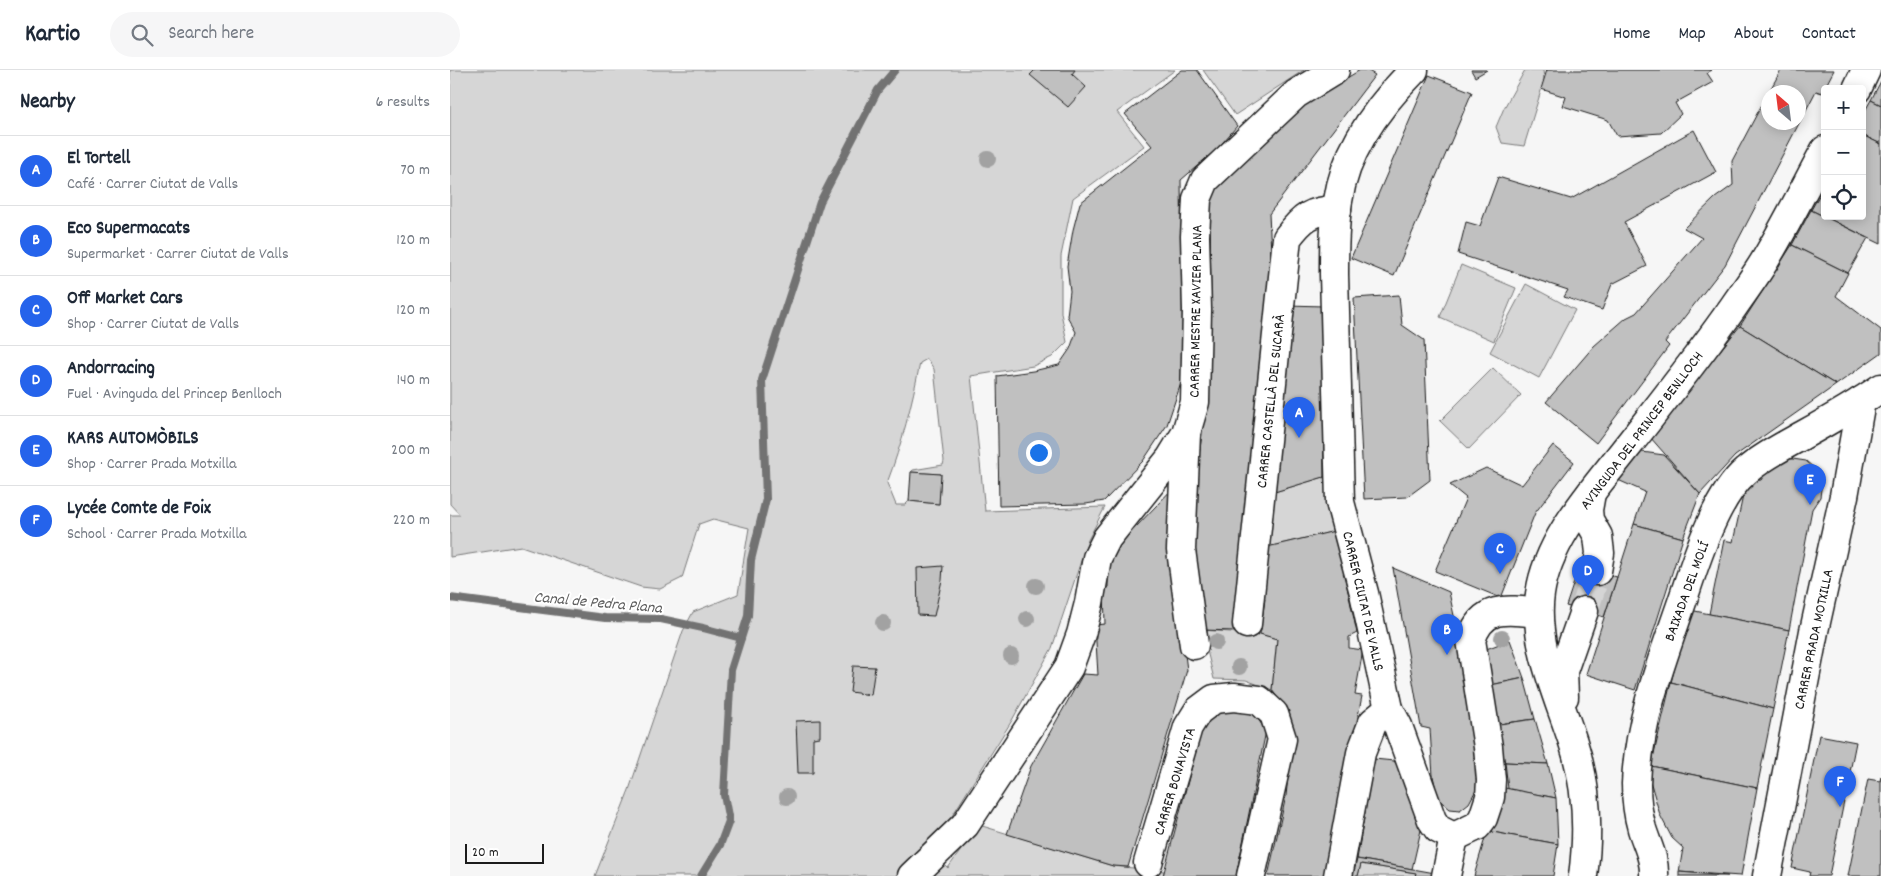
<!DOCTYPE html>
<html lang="en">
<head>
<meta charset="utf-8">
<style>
	:root { --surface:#fff; --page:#f6f6f7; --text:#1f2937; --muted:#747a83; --line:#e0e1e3; --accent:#2563eb }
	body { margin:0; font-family:Dekko,sans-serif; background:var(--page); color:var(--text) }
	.controls { position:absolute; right:15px; top:15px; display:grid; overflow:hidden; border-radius:5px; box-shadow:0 2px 12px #0003 }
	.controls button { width:45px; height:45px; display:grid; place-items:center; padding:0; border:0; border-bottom:1px solid var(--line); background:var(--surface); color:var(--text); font:25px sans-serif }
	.compass { position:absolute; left:1311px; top:15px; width:45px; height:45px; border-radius:50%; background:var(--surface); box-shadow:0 2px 12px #0003; rotate:332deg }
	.scale { position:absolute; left:15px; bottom:12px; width:79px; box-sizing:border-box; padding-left:5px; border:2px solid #1c1c1c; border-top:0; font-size:14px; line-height:18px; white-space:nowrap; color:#1c1c1c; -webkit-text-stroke:4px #fff; paint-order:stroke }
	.you { position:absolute; left:588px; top:382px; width:18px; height:18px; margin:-12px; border:4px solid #fff; border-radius:50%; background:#1a73e8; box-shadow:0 0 0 8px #1a73e833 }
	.badge { display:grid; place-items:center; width:32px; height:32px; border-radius:50%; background:var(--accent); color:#fff; font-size:16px; font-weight:700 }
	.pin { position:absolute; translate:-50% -41px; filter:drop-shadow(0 1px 2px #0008) }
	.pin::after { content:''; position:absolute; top:26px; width:18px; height:15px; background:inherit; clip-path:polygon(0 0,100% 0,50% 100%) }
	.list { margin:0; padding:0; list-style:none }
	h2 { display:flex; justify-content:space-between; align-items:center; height:65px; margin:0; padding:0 20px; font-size:21px }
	h2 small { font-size:16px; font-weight:400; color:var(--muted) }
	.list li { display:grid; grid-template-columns:32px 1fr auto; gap:15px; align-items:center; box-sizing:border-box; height:70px; padding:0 20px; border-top:1px solid var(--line) }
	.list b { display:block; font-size:19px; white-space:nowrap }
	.list p { margin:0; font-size:16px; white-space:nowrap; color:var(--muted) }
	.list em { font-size:16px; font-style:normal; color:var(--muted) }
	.icon { flex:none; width:28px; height:28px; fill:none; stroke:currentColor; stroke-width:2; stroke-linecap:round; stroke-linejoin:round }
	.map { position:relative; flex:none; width:1431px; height:806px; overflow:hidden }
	header { display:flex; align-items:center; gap:30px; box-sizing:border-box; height:70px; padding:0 25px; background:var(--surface); border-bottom:1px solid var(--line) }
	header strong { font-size:24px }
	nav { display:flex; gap:28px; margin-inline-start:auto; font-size:18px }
	.search { width:350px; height:45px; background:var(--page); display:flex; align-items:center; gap:12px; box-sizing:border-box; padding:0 18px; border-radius:28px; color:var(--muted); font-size:19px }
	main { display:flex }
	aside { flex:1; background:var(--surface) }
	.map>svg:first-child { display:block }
</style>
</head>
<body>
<header>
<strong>Kartio</strong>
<div class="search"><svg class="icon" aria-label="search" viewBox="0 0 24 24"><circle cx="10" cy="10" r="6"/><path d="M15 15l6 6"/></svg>Search here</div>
<nav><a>Home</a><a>Map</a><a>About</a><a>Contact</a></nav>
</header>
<main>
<aside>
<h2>Nearby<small>6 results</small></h2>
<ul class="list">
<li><span class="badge">A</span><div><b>El Tortell</b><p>Café · Carrer Ciutat de Valls</p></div><em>70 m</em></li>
<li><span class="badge">B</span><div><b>Eco Supermacats</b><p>Supermarket · Carrer Ciutat de Valls</p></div><em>120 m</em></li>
<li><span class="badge">C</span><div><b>Off Market Cars</b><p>Shop · Carrer Ciutat de Valls</p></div><em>120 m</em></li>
<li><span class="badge">D</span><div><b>Andorracing</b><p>Fuel · Avinguda del Princep Benlloch</p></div><em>140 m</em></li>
<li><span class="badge">E</span><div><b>KARS AUTOMÒBILS</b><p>Shop · Carrer Prada Motxilla</p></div><em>200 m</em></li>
<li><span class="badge">F</span><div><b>Lycée Comte de Foix</b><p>School · Carrer Prada Motxilla</p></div><em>220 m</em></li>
</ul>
</aside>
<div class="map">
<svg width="1431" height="806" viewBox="0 0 1431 806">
	<rect width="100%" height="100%" fill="#f6f6f6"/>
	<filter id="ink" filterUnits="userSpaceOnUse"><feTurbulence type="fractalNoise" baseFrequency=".02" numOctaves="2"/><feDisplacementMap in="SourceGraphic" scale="10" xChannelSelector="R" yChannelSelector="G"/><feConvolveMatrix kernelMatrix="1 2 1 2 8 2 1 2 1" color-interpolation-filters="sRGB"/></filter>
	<g filter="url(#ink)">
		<g fill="#d6d6d6" stroke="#797979" fill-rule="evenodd">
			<path d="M0 0H725L667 42 694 76 623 128 611 186V243L617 272 602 287 583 296 521 306 535 441 655 437 638 470 602 578 561 652 480 781 498 798 529 755 663 796 714 801 713 806H145L179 720 233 561 243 542 288 524 299 458 263 449 249 454 232 508 210 519 191 517 71 476 0 487V445H10L0 434ZM477 289 484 299 494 391 493 395 463 400 461 402 491 404 489 434 459 431 455 435H446L437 413C452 374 462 333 470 293Z"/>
			<polygon points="753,0 854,0 785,45"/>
			<polygon points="1075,0 1093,0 1094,11 1074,76 1052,73 1046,57 1054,38"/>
			<polygon points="1011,195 1066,218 1044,271 990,247"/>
			<polygon points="1076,214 1125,240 1089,308 1040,282"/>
			<polygon points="1043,298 1071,325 1019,379 990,351"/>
			<polygon points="874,407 885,461 813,478 818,424"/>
			<polygon points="752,560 810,564 827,569 822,620 796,610 764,609"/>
			<polygon points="911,794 966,803 965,806 908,806"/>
		</g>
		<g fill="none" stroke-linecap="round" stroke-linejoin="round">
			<g stroke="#727272" stroke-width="8">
				<polyline points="0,528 155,548 211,549 253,558 291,568"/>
				<polyline points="251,806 270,775 279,751 274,725 281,600 298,546 301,490 316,429 312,310 370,132 428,20 445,0"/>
			</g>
		</g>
		<g fill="#c0c0c0" stroke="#1c1c1c">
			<polygon points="585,0 625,0 622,4 636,17 618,37 580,5"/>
			<polygon points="732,0 747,0 787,56 768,78 731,110 733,307 717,355 693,391 654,431 636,434 549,436 547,306 583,301 609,295 620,279 626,262 617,246 620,221 617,196 623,160 630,133 702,76 675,44"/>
			<polygon points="910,0 917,0 925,5 819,144 824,240 815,241 815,292 795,444 785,561 752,560 746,483 736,482 752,364 761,245 760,121 841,42"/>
			<polygon points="1021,0 1037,0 1025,7"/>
			<polygon points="1097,0 1262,0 1257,3 1263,12 1225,33 1231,44 1211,63 1167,66 1158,50 1113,36 1116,27 1091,19"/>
			<polygon points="1331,0 1384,0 1372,23 1366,21 1275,195 1215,272 1219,276 1146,373 1096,332 1144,276 1176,248 1186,243 1252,168 1234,158 1265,128 1283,115 1282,91 1318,23 1318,52 1348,52 1348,22 1319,22"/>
			<polygon points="979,5 1022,22 944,206 901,188"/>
			<polygon points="1431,11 1431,35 1421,30"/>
			<polygon points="1421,30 1431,35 1431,74 1412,65 1412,46"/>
			<polygon points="1244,60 1266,102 1174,152 1197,196 1162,214 1152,240 1114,227 1118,220 1008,184 1016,152 1030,156 1048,107 1121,129"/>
			<polygon points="1412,65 1431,74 1431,174 1361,140 1375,115 1375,146 1412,146"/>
			<polygon points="1361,140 1418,168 1398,203 1342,175"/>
			<polygon points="1342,175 1398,203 1386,226 1431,260 1431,283 1386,315 1290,256"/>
			<polygon points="949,225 952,255 974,270 980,410 957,427 914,429 904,228"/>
			<polygon points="838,235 873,236 874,407 818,424"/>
			<polygon points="1290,256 1386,315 1285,386 1250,424 1200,367"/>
			<polygon points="1103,375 1124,392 1085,443 1051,528 985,501 1016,428 1000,415 1036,398 1072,415"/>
			<polygon points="1192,382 1214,385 1250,424 1233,468 1184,454 1195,422 1168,410"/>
			<polygon points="1336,388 1356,391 1364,398 1372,412 1370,427 1362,439 1339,560 1259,544 1274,470 1283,472 1296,412 1311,410 1322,394"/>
			<polygon points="461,402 491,404 489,434 459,431"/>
			<polygon points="726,415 721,477 737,600 678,797 663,796 557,764 581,696 633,604 648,605 645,555 655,554 654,519 658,517 658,498 666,478"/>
			<polygon points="1184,454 1233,468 1185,620 1136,604"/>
			<polygon points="885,461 907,563 899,567 899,578 913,580 905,625 912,626 876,806 818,806 836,726 841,676 830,631 822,620 827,569 810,564 815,529 809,530 813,478"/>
			<polygon points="493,496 492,510 484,546 468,545 467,498"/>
			<polygon points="1129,497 1167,507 1154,547 1116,536"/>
			<polygon points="943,498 999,522 1022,631 1027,718 1019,733 1010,740 1000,739 988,729 983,706 980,659 971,657"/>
			<polygon points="1240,540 1339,560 1323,639 1221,612"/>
			<polygon points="1060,570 1074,608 1036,616 1031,581"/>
			<polygon points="403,596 425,597 421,625 400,622"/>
			<polygon points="1074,608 1085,649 1042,655 1036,616"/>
			<polygon points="1221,612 1323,639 1307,718 1201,696"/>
			<polygon points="771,638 804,643 816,661 786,806 713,806 753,654"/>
			<polygon points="1085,649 1098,694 1055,692 1042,655"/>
			<polygon points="370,650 370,667 363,668 363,703 348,703 346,651"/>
			<polygon points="1369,665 1406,672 1379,806 1359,806 1360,802 1342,798"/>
			<polygon points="924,689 944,691 948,696 971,760 962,799 907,789"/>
			<polygon points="1055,692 1098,694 1106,728 1058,719"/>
			<polygon points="1201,696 1307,718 1291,806 1229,802 1233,778 1222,768 1210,745 1199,707"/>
			<polygon points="1431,706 1431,806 1398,806 1418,709 1430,711"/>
			<polygon points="1055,718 1106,728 1108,774 1042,762"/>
			<polygon points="1037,761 1108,774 1103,806 1024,806"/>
			<polygon points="907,789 985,803 984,806 965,806 966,803 911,794 908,806 903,806"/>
			<polygon points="1229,802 1278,806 1229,806"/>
		</g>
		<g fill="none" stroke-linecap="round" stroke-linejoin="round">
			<polyline stroke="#d5d5d5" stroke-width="28" stroke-dasharray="28 14" stroke-linecap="butt" points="1134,541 1147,501"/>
			<defs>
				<g id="minor">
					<path d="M964 0C929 35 895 81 888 131 884 155 884 179 884 204L890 432 914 523 939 639 948 656 982 750 988 759 1004 767 1027 756 1033 748 1040 727 1041 710 1038 677 1021 570C1032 535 1057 539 1088 543"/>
					<polyline points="1407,19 1416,0"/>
					<polyline points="736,364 731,480 744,575"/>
					<polyline points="1141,423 1138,440 1139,450 1148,466 1150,483 1147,501"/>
					<path d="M797 554 837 168C852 148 861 140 887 140"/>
					<polyline points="1114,627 1113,601 1134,541"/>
					<polyline points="698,793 738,657 748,641 764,629 784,627 809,630 824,644 832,669 801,806"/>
					<polyline points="462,806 515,755 619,597 631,564 639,533 647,488 657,468 720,389 736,363 745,332 747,240 745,166 747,129 755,110 846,24 885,0"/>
					<polyline points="888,806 911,683 923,652 939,639"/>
					<polyline points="996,806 1004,767"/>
					<path d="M1133 806C1139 761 1137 715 1123 672 1108 625 1083 575 1090 524 1098 468 1143 421 1177 377 1213 331 1250 285 1284 236 1295 220 1308 203 1318 185 1338 151 1356 115 1375 80"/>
					<polyline points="1317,806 1364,561 1394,426 1411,331"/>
				</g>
				<path id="major" d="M1204 806C1205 789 1197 775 1192 759 1188 745 1186 729 1186 714 1188 652 1212 590 1232 532 1245 493 1265 427 1296 401 1313 386 1334 376 1353 365 1380 350 1406 335 1431 318"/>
			</defs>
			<use href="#minor" stroke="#1c1c1c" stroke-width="31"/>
			<use href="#major" stroke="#1c1c1c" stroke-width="31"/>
			<use href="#minor" stroke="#fff" stroke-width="28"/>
			<use href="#major" stroke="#fff" stroke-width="28"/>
		</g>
		<g fill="#a2a2a2">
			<circle cx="538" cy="89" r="8"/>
			<circle cx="586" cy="516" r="8"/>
			<circle cx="577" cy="549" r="8"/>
			<circle cx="433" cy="553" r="8"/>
			<circle cx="1052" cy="568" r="8"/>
			<circle cx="766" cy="572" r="8"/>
			<circle cx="561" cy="586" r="8"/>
			<circle cx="789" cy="597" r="8"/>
			<circle cx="337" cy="727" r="8"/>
		</g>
	</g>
	<g text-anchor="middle" stroke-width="4" stroke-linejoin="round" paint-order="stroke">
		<g font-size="15" fill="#1c1c1c" stroke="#fff">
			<text transform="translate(745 241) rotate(-89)" y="5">CARRER MESTRE XAVIER PLANA</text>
			<text transform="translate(820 331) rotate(-84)" y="5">CARRER CASTELLÀ DEL SUCARÀ</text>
			<text transform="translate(1191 360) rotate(-53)" y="5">AVINGUDA DEL PRINCEP BENLLOCH</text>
			<text transform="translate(1236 521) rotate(-70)" y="5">BAIXADA DEL MOLÍ</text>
			<text transform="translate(914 531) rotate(77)" y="5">CARRER CIUTAT DE VALLS</text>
			<text transform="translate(1363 569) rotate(-78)" y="5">CARRER PRADA MOTXILLA</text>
			<text transform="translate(724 711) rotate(-73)" y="5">CARRER BONAVISTA</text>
		</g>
		<g font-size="16" font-style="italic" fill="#5d5d5d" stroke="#fff">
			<text transform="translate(148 531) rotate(5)" y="6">Canal de Pedra Plana</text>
		</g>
	</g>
</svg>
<div class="controls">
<button>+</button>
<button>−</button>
<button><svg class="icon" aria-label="locate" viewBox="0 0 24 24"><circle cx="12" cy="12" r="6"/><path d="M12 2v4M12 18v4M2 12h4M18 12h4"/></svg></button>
</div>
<svg class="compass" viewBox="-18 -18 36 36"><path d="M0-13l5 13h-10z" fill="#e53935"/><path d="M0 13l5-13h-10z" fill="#747a83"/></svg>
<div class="scale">20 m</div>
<div class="you"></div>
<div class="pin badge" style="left:849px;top:368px">A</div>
<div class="pin badge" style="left:997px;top:585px">B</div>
<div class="pin badge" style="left:1050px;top:504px">C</div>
<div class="pin badge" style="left:1138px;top:526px">D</div>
<div class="pin badge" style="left:1360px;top:435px">E</div>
<div class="pin badge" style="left:1390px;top:737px">F</div>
</div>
</main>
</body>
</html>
